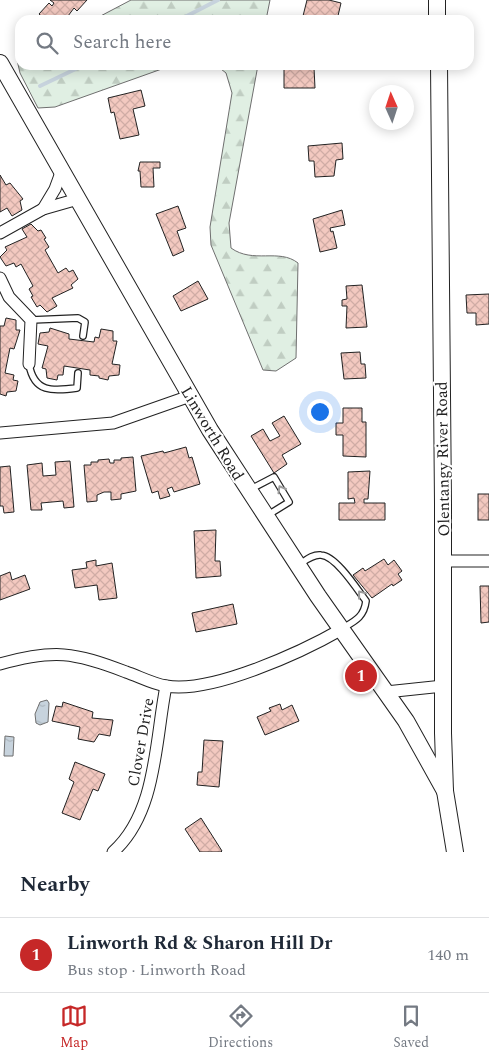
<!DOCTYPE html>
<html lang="en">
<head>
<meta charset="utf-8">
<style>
	:root { --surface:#fff; --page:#f6f6f7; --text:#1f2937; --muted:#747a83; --line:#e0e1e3; --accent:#c62828 }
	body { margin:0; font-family:Spectral,serif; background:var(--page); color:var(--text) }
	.compass { position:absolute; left:369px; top:85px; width:45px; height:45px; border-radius:50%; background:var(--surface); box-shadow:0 2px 12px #0003; rotate:357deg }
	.you { position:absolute; left:319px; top:411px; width:18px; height:18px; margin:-12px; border:4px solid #fff; border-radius:50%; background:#1a73e8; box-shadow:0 0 0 8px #1a73e833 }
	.badge { display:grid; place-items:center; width:32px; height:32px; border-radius:50%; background:var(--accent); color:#fff; font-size:16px; font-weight:700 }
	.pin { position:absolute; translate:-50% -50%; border:2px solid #fff; box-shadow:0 1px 5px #0006 }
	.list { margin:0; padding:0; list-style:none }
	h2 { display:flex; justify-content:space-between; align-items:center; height:65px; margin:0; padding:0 20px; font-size:21px }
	h2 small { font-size:16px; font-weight:400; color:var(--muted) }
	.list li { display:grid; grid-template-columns:32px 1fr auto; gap:15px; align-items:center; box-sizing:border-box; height:75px; padding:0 20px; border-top:1px solid var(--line) }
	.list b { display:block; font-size:19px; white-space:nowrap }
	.list p { margin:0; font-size:16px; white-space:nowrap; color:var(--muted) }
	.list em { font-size:16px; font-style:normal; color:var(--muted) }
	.icon { flex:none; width:28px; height:28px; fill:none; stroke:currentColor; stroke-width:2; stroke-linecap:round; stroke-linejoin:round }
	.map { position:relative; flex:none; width:489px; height:852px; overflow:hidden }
	.search { position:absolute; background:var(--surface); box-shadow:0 2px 12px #0003; left:15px; right:15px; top:15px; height:55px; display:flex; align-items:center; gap:12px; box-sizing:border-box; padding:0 18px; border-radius:15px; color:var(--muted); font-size:19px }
	.sheet { height:140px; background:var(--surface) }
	nav { display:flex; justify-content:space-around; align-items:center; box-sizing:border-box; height:70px; border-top:1px solid var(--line); background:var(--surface); font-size:14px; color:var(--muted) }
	nav a { display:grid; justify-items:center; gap:2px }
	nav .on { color:var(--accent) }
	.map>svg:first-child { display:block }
</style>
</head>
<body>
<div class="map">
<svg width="489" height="852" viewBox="0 0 489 852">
	<defs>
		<pattern id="forest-firs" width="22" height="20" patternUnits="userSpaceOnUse" patternTransform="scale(1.25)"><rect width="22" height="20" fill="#e0efe3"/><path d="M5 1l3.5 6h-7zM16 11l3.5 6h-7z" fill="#c0cdc2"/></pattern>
		<pattern id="water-ripples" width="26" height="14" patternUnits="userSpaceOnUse" patternTransform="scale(1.25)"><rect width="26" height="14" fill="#c7d3dd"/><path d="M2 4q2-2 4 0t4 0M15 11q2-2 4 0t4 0" fill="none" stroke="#abb5bd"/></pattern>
		<pattern id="building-cross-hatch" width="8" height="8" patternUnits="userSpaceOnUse" patternTransform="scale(1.25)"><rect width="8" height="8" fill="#f3c9c0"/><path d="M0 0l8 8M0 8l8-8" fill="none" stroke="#d0aca5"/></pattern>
	</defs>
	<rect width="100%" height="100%" fill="#fff"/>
	<g fill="url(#forest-firs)" stroke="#6f6f6f">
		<polygon points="131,0 270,0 266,20 93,20"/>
		<polygon points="20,58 20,65 173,65 55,107 38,108 20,73 17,60"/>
		<path d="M216 65H258L229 223 231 248C253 264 279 248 298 263L296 358 276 371 263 370 211 245 210 227 232 93 226 73Z"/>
	</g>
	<g fill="url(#water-ripples)" stroke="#6f6f6f">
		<polygon points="47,700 49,703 48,722 40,725 36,723 35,714 40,702"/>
		<polygon points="5,736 14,737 13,756 4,756"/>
	</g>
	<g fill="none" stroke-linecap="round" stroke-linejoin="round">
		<g stroke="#c7d3dd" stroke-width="4">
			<polyline points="179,20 218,0"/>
			<polyline points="40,86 84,65"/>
		</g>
	</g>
	<g fill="url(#building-cross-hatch)" stroke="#222">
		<polygon points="50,0 87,0 77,11 74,8 65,20 60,15 56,20 46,20 39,14 49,3 52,6 54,3"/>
		<polygon points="307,0 329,0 341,3 337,20 302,20"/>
		<polygon points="284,68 314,68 315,88 284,88"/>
		<polygon points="141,90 145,106 133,109 139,135 120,139 114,112 111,113 108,98"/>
		<polygon points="342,143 343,159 336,160 334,176 315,177 314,161 309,161 308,146"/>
		<polygon points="140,162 160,162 160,168 153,168 154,187 141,187 140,171 138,171"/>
		<polygon points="0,175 6,185 10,183 23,199 20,201 22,210 12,216 7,208 0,212"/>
		<polygon points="178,206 186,228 177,231 184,251 173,256 156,214"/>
		<polygon points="342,210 345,225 330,228 331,232 333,231 337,248 320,252 313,219"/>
		<polygon points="31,224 38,231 41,230 46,238 44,239 49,247 45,250 58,273 66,268 69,272 73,270 78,279 71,285 73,288 52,298 57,306 47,312 40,305 37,307 31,297 33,296 29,289 33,286 21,264 16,267 14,263 6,266 0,257 7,250 5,247 27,237 22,229"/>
		<polygon points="198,281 208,299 181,311 173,296"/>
		<polygon points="362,285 367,327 346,328 347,306 342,306 342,300 347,299 346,286"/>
		<polygon points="489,294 489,324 476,325 476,313 467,313 466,295"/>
		<polygon points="6,318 16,320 16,330 20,330 14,349 10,348 5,373 14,375 13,380 18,381 16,391 7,392 6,396 0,394 0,326 4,326"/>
		<polygon points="50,328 69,334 69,339 94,342 95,337 99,338 101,329 113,331 113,341 117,341 112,364 120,365 119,375 109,376 108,380 99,378 99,376 90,375 90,370 64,366 63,375 58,375 57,380 47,378 46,369 42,368 48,346 38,344 40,333 49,332"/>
		<polygon points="360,352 361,364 365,364 366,378 344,379 341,353"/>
		<polygon points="343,408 362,408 362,422 366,422 366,457 343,456 343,435 336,435 336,423 343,423"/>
		<polygon points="284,416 301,444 282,455 287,464 274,473 251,436 263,429 270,441 280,436 272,423"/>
		<polygon points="186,447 189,458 192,457 200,484 174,492 172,487 167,489 170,496 160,499 158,491 152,493 141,456 163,451 164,453"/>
		<polygon points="133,457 136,491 121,494 121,499 111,500 111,492 104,492 97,495 97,501 87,502 84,465 91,465 91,462 98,462 98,460 109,459 110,463 114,463 114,460 121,460 121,458"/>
		<polygon points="70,461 74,507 64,508 63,501 41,503 42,510 31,510 27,465 42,463 43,476 56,475 55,462"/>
		<polygon points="10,466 14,512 4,513 3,506 0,506 0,467"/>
		<polygon points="370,471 368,499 364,499 364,503 385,503 385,520 339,520 339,503 355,503 354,498 348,499 348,472"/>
		<rect x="478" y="494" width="11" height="26"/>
		<polygon points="216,530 215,561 220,561 221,576 196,578 194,531"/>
		<polygon points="384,559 388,565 394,560 402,571 398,574 402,580 393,586 392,584 372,598 353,575 363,568 365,571"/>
		<polygon points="96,560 96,566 112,563 117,598 99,600 97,585 75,588 72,570 87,568 86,562"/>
		<polygon points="10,572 12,580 25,575 30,589 0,600 0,576"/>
		<polygon points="480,586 489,586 489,622 481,623"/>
		<polygon points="233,604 237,624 196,632 192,613"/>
		<polygon points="63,702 93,712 92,718 113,720 110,736 99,734 94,742 78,739 80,727 52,721 56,706 62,707"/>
		<polygon points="280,704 282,710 292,705 299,721 265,735 257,717 271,711 269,708"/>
		<polygon points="204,740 223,741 219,787 197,785 198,772 202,772"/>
		<polygon points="75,762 105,774 98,791 93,789 80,820 62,813 74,782 69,779"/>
		<polygon points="201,818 222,851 221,852 200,852 185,829"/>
	</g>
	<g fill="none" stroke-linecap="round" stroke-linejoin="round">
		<defs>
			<g id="service">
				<polyline points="31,320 78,318 85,322 83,336"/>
				<path d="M29 364C34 393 52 391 77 388L78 373"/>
				<polyline points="251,489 274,477 289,502 268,515"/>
				<path d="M300 564C306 560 313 554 321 555 336 556 357 589 366 601 364 617 355 621 343 628"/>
			</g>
			<g id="minor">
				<polyline points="43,209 55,189 62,170"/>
				<polyline points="0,233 43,209 78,199"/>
				<polyline points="0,278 9,297 31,320 29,364"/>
				<polyline points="0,433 113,423 190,396"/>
				<polyline points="444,561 489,561"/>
				<path d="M0 664C54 649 74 652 126 672 138 676 153 684 166 686 211 694 302 652 342 629"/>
				<polyline points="386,692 443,686"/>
				<path d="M113 852C157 813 155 741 166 686"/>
			</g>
			<g id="secondary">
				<polyline points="437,0 437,20"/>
				<polyline points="0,63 210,430 318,596 406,721 445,791"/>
				<polyline points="439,65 443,504 443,733 445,791 455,852"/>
			</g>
		</defs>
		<use href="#service" stroke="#222" stroke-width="8"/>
		<use href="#minor" stroke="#222" stroke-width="13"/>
		<use href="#secondary" stroke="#222" stroke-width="18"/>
		<use href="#service" stroke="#fff" stroke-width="5.5"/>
		<use href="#minor" stroke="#fff" stroke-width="11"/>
		<use href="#secondary" stroke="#fff" stroke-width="16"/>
	</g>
	<defs><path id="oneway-chevron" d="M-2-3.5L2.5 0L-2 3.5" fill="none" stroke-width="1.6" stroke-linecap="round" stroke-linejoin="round" transform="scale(1.25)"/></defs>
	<g stroke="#9c9c9c">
		<use href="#oneway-chevron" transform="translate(281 489) rotate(-120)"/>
		<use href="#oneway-chevron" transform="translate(361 594) rotate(-128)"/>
	</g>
	<g text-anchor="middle" stroke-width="4" stroke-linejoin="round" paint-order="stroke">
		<g font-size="16" fill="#222" stroke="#fff">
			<text transform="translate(213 433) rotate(59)" y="6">Linworth Road</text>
			<text transform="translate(442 459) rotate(-91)" y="6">Olentangy River Road</text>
			<text transform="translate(140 742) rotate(-80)" y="6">Clover Drive</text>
		</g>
	</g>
</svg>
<svg class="compass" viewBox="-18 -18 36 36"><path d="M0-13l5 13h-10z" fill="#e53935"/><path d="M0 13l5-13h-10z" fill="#747a83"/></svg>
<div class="you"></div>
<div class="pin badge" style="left:361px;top:676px">1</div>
<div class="search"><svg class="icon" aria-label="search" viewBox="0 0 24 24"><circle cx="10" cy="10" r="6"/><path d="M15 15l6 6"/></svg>Search here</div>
</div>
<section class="sheet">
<h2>Nearby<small></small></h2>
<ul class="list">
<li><span class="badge">1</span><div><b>Linworth Rd &amp; Sharon Hill Dr</b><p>Bus stop · Linworth Road</p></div><em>140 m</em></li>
</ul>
</section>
<nav>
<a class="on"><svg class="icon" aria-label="map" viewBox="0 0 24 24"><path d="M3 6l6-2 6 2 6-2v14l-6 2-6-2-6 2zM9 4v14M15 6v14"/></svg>Map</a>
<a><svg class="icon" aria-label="directions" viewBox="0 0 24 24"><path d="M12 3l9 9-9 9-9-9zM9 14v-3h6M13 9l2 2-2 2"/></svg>Directions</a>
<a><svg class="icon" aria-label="saved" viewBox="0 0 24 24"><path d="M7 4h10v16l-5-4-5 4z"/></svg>Saved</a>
</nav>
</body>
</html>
